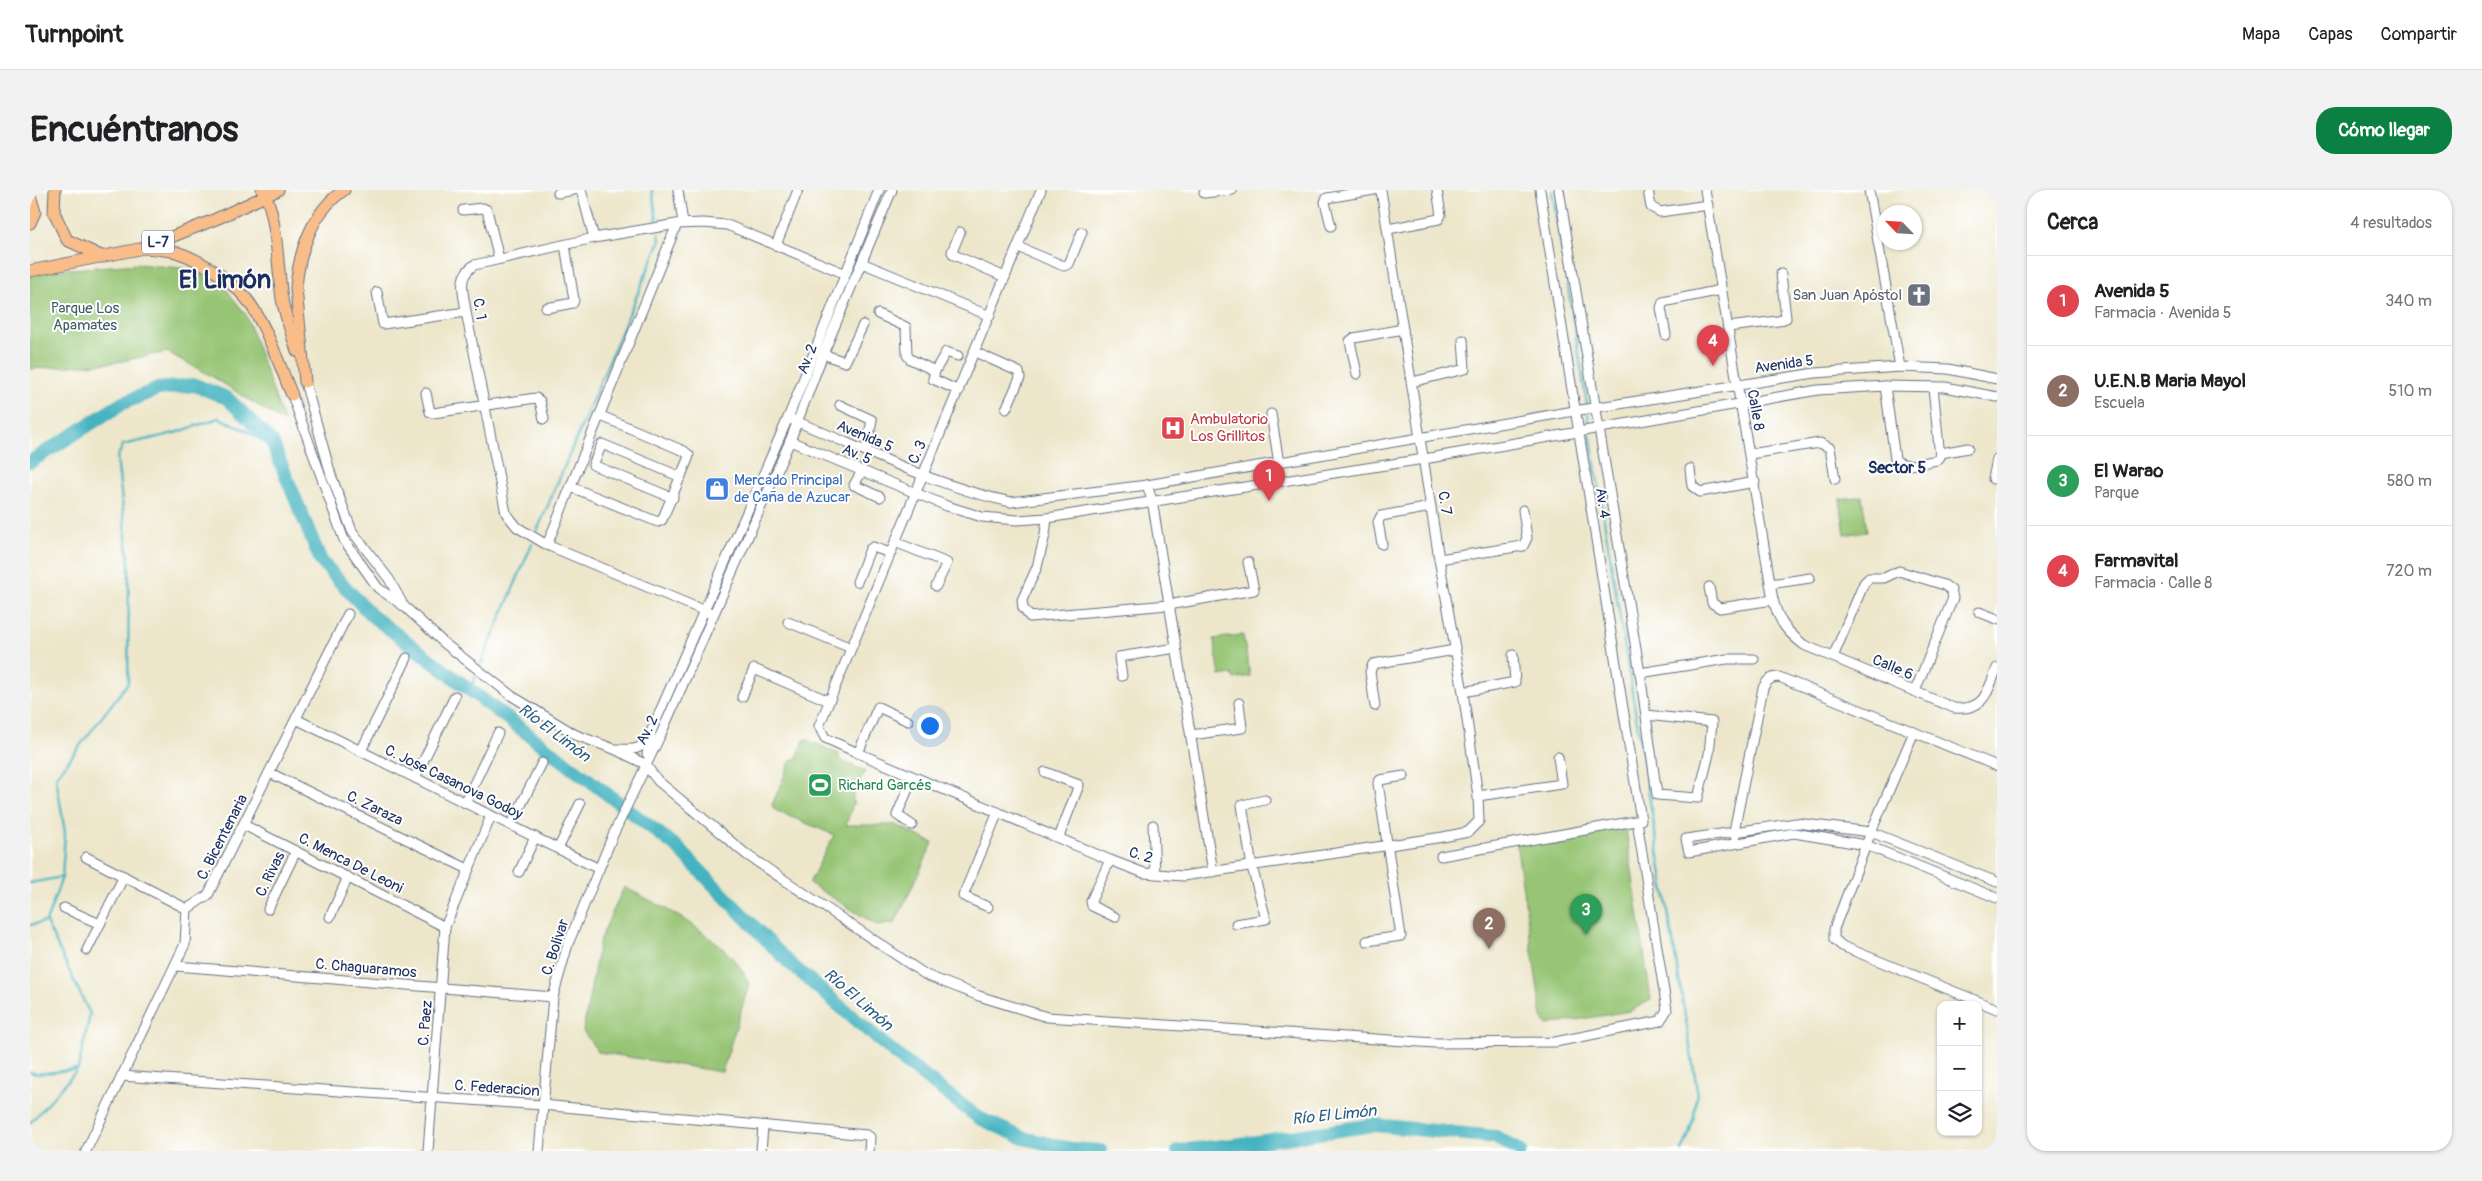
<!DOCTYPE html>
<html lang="es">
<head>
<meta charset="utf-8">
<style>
	:root { --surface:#fff; --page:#f2f2f2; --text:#202124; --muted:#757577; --line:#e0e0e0; --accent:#0b8043 }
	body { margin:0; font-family:Pangolin,sans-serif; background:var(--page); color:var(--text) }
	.controls { position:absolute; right:15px; bottom:15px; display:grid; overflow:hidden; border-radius:10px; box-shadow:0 1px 4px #0004 }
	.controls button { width:45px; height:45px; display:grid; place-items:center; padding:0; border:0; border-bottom:1px solid var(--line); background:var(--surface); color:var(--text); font:25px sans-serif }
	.compass { position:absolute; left:1847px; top:15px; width:45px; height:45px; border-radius:50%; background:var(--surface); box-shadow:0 1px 4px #0004; rotate:295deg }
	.you { position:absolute; left:899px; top:535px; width:18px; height:18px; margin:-12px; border:4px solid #fff; border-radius:50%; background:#1a73e8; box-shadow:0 0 0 8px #1a73e833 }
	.badge { display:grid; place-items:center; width:32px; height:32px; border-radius:50%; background:var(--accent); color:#fff; font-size:16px; font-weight:700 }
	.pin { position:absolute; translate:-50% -41px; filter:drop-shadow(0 1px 2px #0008) }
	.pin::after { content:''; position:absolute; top:26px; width:18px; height:15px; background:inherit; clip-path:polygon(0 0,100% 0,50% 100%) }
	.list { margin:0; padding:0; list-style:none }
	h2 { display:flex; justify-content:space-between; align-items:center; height:65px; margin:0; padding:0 20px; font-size:21px }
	h2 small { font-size:16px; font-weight:400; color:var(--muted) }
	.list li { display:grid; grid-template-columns:32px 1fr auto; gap:15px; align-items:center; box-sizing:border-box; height:90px; padding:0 20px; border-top:1px solid var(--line) }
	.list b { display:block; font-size:19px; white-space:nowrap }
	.list p { margin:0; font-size:16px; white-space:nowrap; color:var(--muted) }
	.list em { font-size:16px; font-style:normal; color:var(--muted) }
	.icon { flex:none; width:28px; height:28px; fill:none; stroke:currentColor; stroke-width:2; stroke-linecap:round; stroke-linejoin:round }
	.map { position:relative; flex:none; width:1967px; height:961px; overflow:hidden; border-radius:20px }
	header { display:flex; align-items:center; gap:30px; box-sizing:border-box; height:70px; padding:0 25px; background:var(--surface); border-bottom:1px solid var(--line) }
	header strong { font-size:24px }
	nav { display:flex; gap:28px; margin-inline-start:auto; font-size:18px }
	.intro { display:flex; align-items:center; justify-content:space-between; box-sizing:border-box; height:120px; padding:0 30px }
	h1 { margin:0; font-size:35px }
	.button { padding:12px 22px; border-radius:20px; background:var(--accent); color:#fff; font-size:18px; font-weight:700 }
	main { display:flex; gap:30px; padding:0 30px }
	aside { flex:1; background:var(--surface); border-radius:20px; box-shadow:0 1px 4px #0004 }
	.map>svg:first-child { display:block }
</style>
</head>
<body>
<header>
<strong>Turnpoint</strong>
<nav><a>Mapa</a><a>Capas</a><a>Compartir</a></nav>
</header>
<div class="intro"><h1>Encuéntranos</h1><a class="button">Cómo llegar</a></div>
<main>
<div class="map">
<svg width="1967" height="961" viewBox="0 0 1967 961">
	<rect width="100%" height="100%" fill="#fff"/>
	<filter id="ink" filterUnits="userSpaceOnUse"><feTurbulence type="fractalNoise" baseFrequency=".02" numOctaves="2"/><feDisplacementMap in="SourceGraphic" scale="10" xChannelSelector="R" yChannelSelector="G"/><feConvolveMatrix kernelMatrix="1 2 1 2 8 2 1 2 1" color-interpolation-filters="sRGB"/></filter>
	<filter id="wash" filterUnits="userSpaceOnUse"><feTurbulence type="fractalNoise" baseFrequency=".0096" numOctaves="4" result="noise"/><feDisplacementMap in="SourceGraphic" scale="20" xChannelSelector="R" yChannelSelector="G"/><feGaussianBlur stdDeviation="1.12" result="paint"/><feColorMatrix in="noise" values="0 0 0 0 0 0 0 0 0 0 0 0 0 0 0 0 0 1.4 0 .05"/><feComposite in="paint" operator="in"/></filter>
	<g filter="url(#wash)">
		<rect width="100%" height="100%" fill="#ede6ca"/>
		<g fill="#97c574" stroke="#597a69">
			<polygon points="108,74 162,79 196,99 216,125 254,232 183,187 137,162 82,173 0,179 0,82"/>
			<polygon points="1832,306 1837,341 1815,345 1810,309"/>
			<polygon points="1213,445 1220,486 1204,489 1202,484 1190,486 1184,449"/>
			<polygon points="775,549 809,564 809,570 835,581 822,609 824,611 816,635 866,635 903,653 865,733 848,736 779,693 804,645 745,620 742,615 761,570 766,569"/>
			<polygon points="1595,633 1621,810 1600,821 1517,835 1512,828 1486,652"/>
			<path d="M594 697C632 716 706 753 719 795L692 882 568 862 553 841 570 749Z"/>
		</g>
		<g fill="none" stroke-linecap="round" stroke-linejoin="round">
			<g stroke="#45b3c0" stroke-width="2.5">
				<polyline points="622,0 627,31"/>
				<polyline points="1522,0 1557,214"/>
				<polyline points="1558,223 1559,235"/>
				<path d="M1560 244 1666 893C1669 917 1661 940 1652 961"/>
				<polyline points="507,341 630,51 629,44"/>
				<polyline points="451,474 502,354"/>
				<polyline points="440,500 446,486"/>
				<polyline points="0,693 32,687"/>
				<polyline points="0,735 15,732"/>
				<polyline points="0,882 7,884 48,879"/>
				<polyline points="0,933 48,879 60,824 16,732 32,687 35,643 26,587 98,493 99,372 87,268 93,255 145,243 189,228 215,240 244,258"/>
			</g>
			<g stroke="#45b3c0" stroke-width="14">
				<polyline points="0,272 93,213 128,199 165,195 197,208 242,252 291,371 341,425 647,657 757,771 875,872 949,928 993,948 1042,959 1071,961"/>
				<polyline points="1148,961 1220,953 1344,935 1466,947 1490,961"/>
			</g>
		</g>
	</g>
	<g filter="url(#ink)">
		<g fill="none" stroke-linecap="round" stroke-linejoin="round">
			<defs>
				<g id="minor">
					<polyline points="551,0 564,48"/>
					<polyline points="648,0 653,33"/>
					<polyline points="1011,0 789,536 795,548 828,563 1080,670 1114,683 1153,686 1413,647 1438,642 1449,631 1448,606 1433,502 1409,369 1351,0"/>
					<polyline points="1529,0 1610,483 1627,605 1668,608 1679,564 1682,532 1616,525"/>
					<polyline points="1618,0 1621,17 1630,22 1678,15"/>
					<path d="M1675 0 1743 410C1750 433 1755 440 1774 455L1924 518C1955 521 1957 502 1967 478"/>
					<polyline points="1839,0 1870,177"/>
					<polyline points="528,3 544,0"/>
					<polyline points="1174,3 1202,0"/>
					<polyline points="433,20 453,18 457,20 469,69"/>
					<polyline points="1301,36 1295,12 1297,8 1344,0"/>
					<polyline points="1358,39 1409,29 1411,25 1407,0"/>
					<polyline points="930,42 922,62 924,65 975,87"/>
					<polyline points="746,55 768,0"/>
					<polyline points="988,57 1034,76 1039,74 1052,42"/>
					<polyline points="832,73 960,126"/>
					<polyline points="347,102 353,134 436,122"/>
					<polyline points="516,118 543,113 544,110 535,55"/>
					<polyline points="848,124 876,137 877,165 880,169 905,181"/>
					<polyline points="1698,137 1748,131 1756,128 1751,84"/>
					<polyline points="1636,145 1631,118 1633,112 1691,100"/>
					<polyline points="945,162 989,182 990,188 976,219"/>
					<polyline points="793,164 815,172 833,135"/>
					<polyline points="928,166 916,162 905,181 903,189 929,201"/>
					<polyline points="1327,184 1320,151 1324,148 1373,139"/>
					<polyline points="275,192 301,285 322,341 359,389 372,413"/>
					<polyline points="1382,192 1435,179 1433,150"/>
					<path d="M1855 196 1865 269C1874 280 1895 272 1907 270L1910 267 1903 197"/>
					<polyline points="396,203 400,222 403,223 506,208 510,211 514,229"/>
					<polyline points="262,205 314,350 348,398 375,417 414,453 482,506 546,545 584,559 615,574 628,591 717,665 896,785 949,806 1017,827 1405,853 1525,852 1630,831 1637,820 1607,631"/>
					<polyline points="810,215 842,230 836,261"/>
					<polyline points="1241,224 1249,273"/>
					<path d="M758 228C831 257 903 296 981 312L1117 295 1544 221 1785 183 1870 177 1918 179 1967 189"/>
					<polyline points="760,251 917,316 952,327 987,330 1017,328 1394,269 1788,200 1855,196 1915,197 1967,207"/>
					<polyline points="1911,263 1938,258"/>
					<polyline points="1720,264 1790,253 1800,258 1805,289"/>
					<polyline points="1660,279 1662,296 1670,302 1725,292"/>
					<polyline points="832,281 824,295 850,307"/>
					<polyline points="1963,289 1967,269"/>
					<polyline points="1117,295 1122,310 1183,682"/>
					<polyline points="541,297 628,332 632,330 658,269 659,265 654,261 571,226"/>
					<polyline points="643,308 563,275 572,254 651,287"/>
					<polyline points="1017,328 1015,345 1007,377 992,410 993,418 1000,427 1138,415 1224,400 1218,372"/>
					<polyline points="865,352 917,373 906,396"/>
					<polyline points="1352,354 1348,332 1351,326 1401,317"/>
					<polyline points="517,355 647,34"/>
					<polyline points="1409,369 1493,356 1497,348 1493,320"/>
					<polyline points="827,392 840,359 843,357 860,363"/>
					<polyline points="1740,394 1780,388"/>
					<polyline points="1679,397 1682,413 1690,418 1743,410"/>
					<polyline points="1949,422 1967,429"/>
					<path d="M682 424 517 355 487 337 476 323 436 122C434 102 426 88 444 75L564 48 647 34 673 33 697 35 816 84"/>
					<polyline points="758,432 821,458"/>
					<polyline points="1803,467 1834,393 1839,388 1854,388 1869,381 1914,395 1921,400 1923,408 1885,501"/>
					<polyline points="1610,483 1697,469 1724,469"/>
					<polyline points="1092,486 1089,467 1146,458"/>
					<polyline points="1433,502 1485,492 1483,465"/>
					<polyline points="712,507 724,479 799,511"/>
					<polyline points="1345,516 1340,482 1343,474 1425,460"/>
					<polyline points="266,529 569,679"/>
					<polyline points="1884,542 1841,642 1804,739 1804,749 1812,756 1967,819"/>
					<polyline points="1161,545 1212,538 1209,513"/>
					<path d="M587 559C601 559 611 562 618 547"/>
					<polyline points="331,561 377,468"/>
					<polyline points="828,563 848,517 878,531"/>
					<polyline points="617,564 621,542 758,228 849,0"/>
					<polyline points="1015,582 1049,595 1029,647"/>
					<polyline points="240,583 438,679"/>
					<polyline points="385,588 425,506"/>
					<polyline points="1448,606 1532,594 1528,567"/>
					<polyline points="435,613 468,543"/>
					<polyline points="214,635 415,737"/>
					<polyline points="481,635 512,573"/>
					<polyline points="882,635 867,625 883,587"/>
					<polyline points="1123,635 1125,684"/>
					<path d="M1705 646 1704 641 1733 498C1737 490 1741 487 1749 487L1967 576"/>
					<polyline points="528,659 550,614"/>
					<polyline points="1411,666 1611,630 1510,0"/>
					<polyline points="56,667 157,719"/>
					<polyline points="1080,670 1061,711 1062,716 1085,727"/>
					<polyline points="489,682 505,647"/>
					<polyline points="1967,692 1841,642 1766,633 1656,649 1659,662 1764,643 1836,655 1967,708"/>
					<polyline points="958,717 933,706 968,622"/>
					<polyline points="34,718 70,734"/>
					<polyline points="238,719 266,661"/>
					<polyline points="300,727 318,687"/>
					<polyline points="1206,734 1236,729 1222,677 1212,615 1235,610"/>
					<polyline points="1337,751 1371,746 1348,593 1350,590 1374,586"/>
					<polyline points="57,760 94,686"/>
					<polyline points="146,776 523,807"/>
					<polyline points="91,886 512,915 837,945 840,947 839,961"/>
					<polyline points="56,961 155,754 157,719 178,705 318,424"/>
					<polyline points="398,961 415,737 461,626"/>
					<polyline points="509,961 523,807 538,754 583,645 631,544 760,251 793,164 862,0"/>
					<polyline points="731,961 733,937"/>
				</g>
				<g id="major">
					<polyline points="25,0 24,22 37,50 73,67"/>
					<path d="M232 0C247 18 248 83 252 109 255 126 262 144 267 161"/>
					<polyline points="0,5 5,22 0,33"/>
					<path d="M116 58C126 59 137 60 146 62 172 70 209 95 223 118 240 145 250 177 262 205"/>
					<polyline points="0,81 114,58 186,29 248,0"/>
					<path d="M275 192 266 98C269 61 282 22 314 0"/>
				</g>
			</defs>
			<use href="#minor" stroke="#646f84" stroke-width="11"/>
			<use href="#major" stroke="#646f84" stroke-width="13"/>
			<use href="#minor" stroke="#fff" stroke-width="9"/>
			<use href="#major" stroke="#f8bd89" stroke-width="11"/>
		</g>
	</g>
	<defs>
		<symbol id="church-square" viewBox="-11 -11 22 22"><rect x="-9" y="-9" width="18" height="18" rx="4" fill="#6b7280" stroke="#fff"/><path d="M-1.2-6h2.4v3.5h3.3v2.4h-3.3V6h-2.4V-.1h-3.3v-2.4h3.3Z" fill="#fff"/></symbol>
		<symbol id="hospital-square" viewBox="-11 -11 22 22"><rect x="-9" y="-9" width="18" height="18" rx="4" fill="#e0444e" stroke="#fff"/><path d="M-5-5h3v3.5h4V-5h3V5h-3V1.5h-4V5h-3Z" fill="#fff"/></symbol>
		<symbol id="shop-square" viewBox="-11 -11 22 22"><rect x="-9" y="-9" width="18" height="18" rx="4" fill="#3f7fe0" stroke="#fff"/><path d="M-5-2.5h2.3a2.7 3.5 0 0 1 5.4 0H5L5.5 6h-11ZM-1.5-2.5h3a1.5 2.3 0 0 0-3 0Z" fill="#fff"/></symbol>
		<symbol id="stadium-square" viewBox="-11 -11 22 22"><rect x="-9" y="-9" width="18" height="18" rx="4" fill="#2e9e5b" stroke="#fff"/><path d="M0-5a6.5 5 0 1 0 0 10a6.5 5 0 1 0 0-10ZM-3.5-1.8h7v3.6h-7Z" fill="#fff"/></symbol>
	</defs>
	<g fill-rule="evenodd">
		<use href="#church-square" x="1875" y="91" width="28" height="28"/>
		<use href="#hospital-square" x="1129" y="224" width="28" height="28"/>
		<use href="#shop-square" x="673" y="285" width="28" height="28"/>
		<use href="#stadium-square" x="776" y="581" width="28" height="28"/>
	</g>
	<g text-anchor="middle" stroke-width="4" stroke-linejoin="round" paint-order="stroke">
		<rect fill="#fff" stroke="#5f6d8e" stroke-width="1" x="112" y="40.5" width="32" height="23" rx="4"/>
		<g font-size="14" font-weight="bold" fill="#1b2f5e">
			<text x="128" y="57">L-7</text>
		</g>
		<g font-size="15" fill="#5b616d" stroke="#fff" text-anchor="end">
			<text x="1872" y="110">San Juan Apóstol</text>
		</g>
		<g font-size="15" fill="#405c65" stroke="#fff">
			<text x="55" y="123">Parque Los<tspan x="55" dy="17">Apamates</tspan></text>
		</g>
		<g font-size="15" fill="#1b2f5e" stroke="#fff">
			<text transform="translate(450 119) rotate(81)" y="5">C. 1</text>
			<text transform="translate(777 169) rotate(-69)" y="5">Av. 2</text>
			<text transform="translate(1754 174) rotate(-8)" y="5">Avenida 5</text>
			<text transform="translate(1726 220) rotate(80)" y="5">Calle 8</text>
			<text transform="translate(835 246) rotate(23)" y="5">Avenida 5</text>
			<text transform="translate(887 262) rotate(-66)" y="5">C. 3</text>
			<text transform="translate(827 264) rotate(23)" y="5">Av. 5</text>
			<text transform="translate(1415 313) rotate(81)" y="5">C. 7</text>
			<text transform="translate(1573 313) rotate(81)" y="5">Av. 4</text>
			<text transform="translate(1863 477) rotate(23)" y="5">Calle 6</text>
			<text transform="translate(617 540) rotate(-64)" y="5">Av. 2</text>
			<text transform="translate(424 592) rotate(26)" y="5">C. Jose Casanova Godoy</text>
			<text transform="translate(345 618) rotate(26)" y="5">C. Zaraza</text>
			<text transform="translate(192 647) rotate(-63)" y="5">C. Bicentenaria</text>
			<text transform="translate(1111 665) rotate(17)" y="5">C. 2</text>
			<text transform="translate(321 673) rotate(27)" y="5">C. Menca De Leoni</text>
			<text transform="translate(240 684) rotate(-64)" y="5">C. Rivas</text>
			<text transform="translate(525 757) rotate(-72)" y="5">C. Bolivar</text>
			<text transform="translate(336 778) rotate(5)" y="5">C. Chaguaramos</text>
			<text transform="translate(395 833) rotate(-85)" y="5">C. Paez</text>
			<text transform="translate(467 898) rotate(4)" y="5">C. Federacion</text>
		</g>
		<g font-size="15" fill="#be3a42" stroke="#fff" text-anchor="start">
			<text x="1160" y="234">Ambulatorio<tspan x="1160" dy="17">Los Grillitos</tspan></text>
		</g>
		<g font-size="15" fill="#366cbe" stroke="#fff" text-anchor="start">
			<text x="704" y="295">Mercado Principal<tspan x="704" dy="17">de Caña de Azucar</tspan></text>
		</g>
		<g font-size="15" fill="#27864d" stroke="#fff" text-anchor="start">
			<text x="808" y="600">Richard Garcés</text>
		</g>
		<g font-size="16" font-weight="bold" fill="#1b2f5e" stroke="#fff">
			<text x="1867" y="283">Sector 5</text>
		</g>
		<g font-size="16" font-style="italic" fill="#2a5d80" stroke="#fff">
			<text transform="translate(525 542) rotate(37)" y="6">Río El Limón</text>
			<text transform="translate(829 809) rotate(41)" y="6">Río El Limón</text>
			<text transform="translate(1304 924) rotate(-6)" y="6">Río El Limón</text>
		</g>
		<g font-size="25" font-weight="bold" fill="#1b2f5e" stroke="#fff">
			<text x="195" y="98">El Limón</text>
		</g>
	</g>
</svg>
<div class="controls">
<button>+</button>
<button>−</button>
<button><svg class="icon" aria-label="layers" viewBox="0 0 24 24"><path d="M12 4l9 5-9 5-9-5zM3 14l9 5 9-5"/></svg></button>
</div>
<svg class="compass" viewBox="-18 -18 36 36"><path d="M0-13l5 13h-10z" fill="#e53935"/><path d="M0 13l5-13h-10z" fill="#757577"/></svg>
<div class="you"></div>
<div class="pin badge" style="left:1239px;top:311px;background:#e0444e">1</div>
<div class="pin badge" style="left:1459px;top:759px;background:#8d6e63">2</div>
<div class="pin badge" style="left:1556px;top:745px;background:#2e9e5b">3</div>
<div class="pin badge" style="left:1683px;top:176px;background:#e0444e">4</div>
</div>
<aside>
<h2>Cerca<small>4 resultados</small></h2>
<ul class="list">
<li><span class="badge" style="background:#e0444e">1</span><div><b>Avenida 5</b><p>Farmacia · Avenida 5</p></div><em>340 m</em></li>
<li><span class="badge" style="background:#8d6e63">2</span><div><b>U.E.N.B Maria Mayol</b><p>Escuela</p></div><em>510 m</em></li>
<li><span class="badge" style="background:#2e9e5b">3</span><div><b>El Warao</b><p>Parque</p></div><em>580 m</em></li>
<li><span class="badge" style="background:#e0444e">4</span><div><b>Farmavital</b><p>Farmacia · Calle 8</p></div><em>720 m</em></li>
</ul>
</aside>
</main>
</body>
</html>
